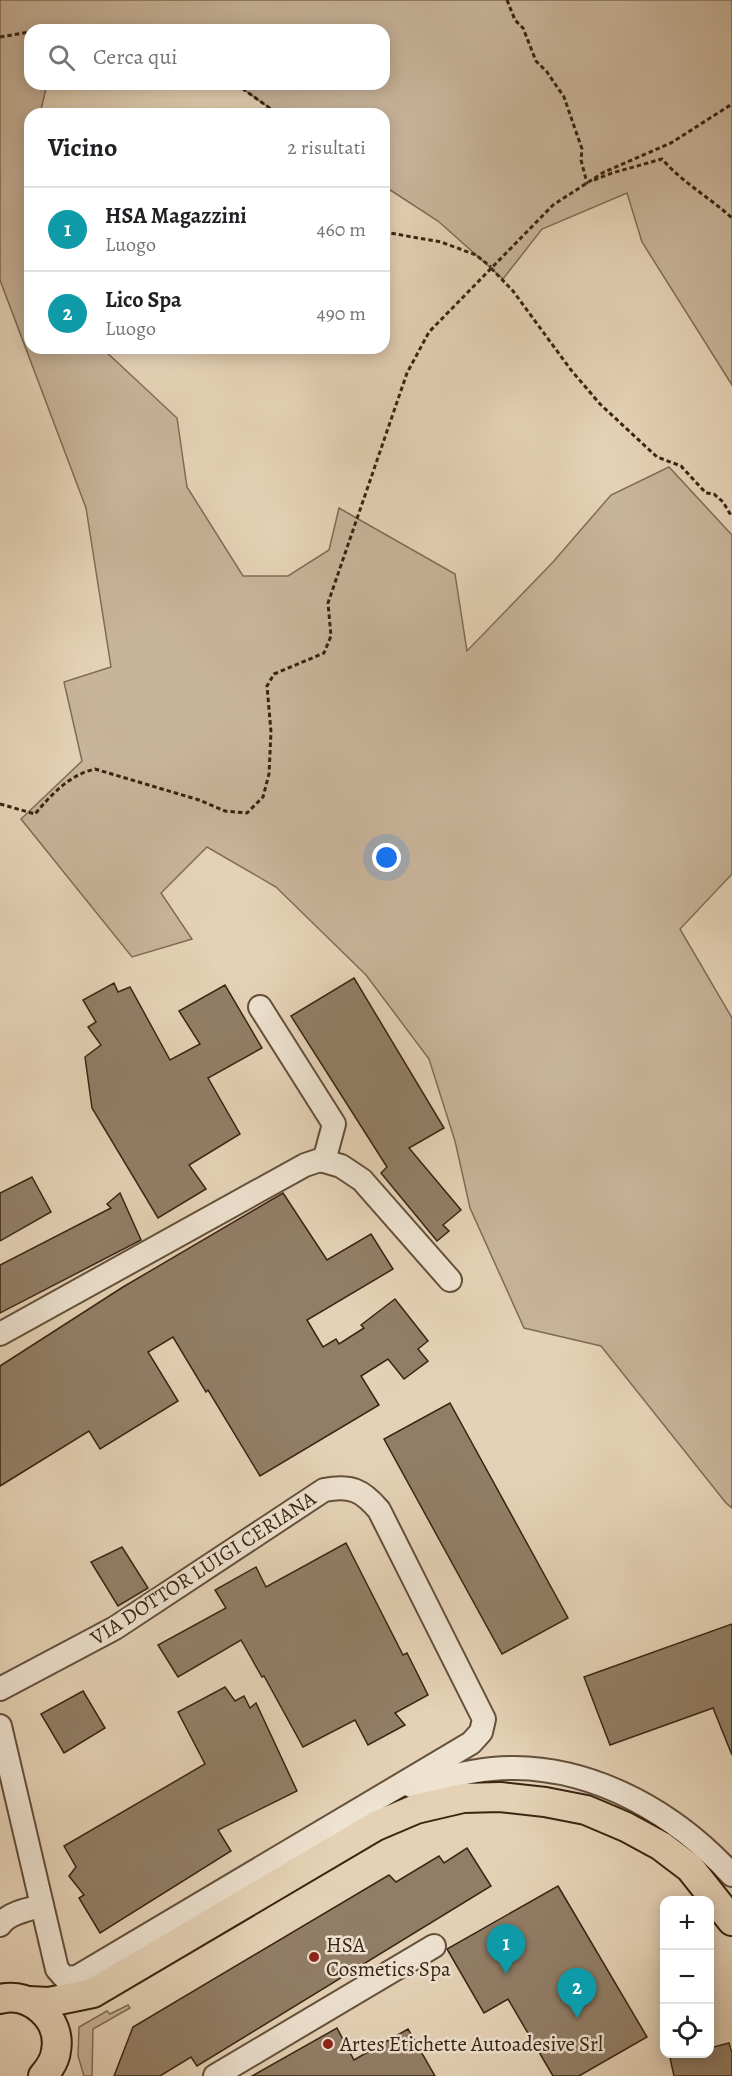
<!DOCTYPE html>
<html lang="it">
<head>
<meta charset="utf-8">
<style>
	:root { --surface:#fff; --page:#f2f2f2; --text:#202124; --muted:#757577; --line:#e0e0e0; --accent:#b45309 }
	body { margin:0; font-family:Alegreya,serif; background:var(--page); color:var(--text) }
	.controls { position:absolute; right:18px; bottom:18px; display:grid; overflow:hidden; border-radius:12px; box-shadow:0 3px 15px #0003 }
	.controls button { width:54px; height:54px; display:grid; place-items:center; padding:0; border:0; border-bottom:2px solid var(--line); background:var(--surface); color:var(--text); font:30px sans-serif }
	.you { position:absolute; left:387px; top:858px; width:21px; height:21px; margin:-15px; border:4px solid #fff; border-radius:50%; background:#1a73e8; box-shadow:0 0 0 9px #1a73e833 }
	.badge { display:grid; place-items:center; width:39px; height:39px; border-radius:50%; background:var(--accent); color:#fff; font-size:20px; font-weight:700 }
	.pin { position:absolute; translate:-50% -50px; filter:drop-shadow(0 2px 3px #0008) }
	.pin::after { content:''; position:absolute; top:32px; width:21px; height:18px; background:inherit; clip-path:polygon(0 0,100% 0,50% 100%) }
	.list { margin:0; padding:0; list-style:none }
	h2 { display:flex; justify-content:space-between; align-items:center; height:78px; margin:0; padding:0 24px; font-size:26px }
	h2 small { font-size:20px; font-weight:400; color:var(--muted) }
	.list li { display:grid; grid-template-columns:39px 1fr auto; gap:18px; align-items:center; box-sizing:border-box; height:84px; padding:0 24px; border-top:2px solid var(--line) }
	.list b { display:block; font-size:22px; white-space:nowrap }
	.list p { margin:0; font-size:20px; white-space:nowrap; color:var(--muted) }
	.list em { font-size:20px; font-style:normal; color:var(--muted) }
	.icon { flex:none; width:33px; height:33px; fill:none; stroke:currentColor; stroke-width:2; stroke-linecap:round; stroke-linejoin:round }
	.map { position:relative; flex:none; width:732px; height:2076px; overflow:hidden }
	.search { position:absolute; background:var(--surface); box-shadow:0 3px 15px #0003; left:24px; top:24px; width:366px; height:66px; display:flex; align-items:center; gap:15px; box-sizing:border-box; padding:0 21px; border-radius:18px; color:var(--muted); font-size:22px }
	.panel { position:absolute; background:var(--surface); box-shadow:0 3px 15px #0003; left:24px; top:108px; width:366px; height:246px; border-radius:18px }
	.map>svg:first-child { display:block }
</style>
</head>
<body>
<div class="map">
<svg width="732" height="2076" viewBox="0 0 732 2076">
	<rect width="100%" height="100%" fill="#e5d2b6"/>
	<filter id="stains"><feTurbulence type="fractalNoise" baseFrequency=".00333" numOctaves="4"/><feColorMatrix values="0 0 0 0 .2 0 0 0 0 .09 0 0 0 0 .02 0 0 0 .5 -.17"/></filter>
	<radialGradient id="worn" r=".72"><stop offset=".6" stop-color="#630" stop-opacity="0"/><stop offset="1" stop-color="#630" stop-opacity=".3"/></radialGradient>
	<g fill="#c8b49a" stroke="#806c56" stroke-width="1.5">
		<polygon points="0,0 732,0 732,385 642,242 627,193 542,229 503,279 438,221 384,186 384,114 278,114 236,84 384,84 384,30 30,30 30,84 47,84 40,114 30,114 30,348 102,348 177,418 187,487 243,576 288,576 329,550 339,508 455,574 467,651 553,562 611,495 669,467 732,535 732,874 680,929 732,1018 732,1508 726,1503 601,1346 524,1328 470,1208 455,1141 429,1059 366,975 276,887 207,847 161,893 192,939 132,957 21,819 82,761 64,682 111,667 86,508 0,280"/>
		<polygon points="128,2005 130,2008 93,2029 92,2076 84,2076 78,2056 79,2027 107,2011 110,2014"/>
	</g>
	<g fill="#927e67" stroke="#392412" stroke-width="1.5">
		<polygon points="354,978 444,1128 409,1148 461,1210 443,1225 449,1231 437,1241 381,1173 387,1167 291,1016"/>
		<polygon points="114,983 118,992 130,987 170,1060 200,1044 179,1011 225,985 262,1048 208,1078 240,1134 189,1165 206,1189 158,1218 92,1108 85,1057 101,1045 88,1027 96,1022 83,1000"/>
		<polygon points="32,1177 51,1212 0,1241 0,1193"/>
		<polygon points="120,1193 141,1240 0,1313 0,1265 111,1208 107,1204"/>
		<polygon points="283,1193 327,1260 371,1234 393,1269 307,1320 323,1347 336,1339 339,1344 364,1328 361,1325 395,1299 428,1341 418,1349 428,1361 404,1379 388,1359 361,1376 379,1405 260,1476 208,1390 206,1392 173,1337 148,1352 178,1401 100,1449 89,1431 0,1486 0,1366 123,1287"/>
		<polygon points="450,1403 568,1618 502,1654 384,1439"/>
		<polygon points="346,1543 403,1655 407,1653 428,1695 395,1713 405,1725 368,1745 355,1720 303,1747 264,1676 262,1677 241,1640 178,1677 158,1645 226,1608 215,1590 256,1567 266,1587"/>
		<polygon points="122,1547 148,1588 118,1606 91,1562"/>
		<polygon points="732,1624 732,1755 713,1708 610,1745 584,1677"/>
		<polygon points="225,1687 235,1701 244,1696 250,1708 256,1703 297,1791 218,1830 231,1851 100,1933 79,1898 84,1895 69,1876 76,1867 64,1846 205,1764 178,1712"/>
		<polygon points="83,1691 105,1728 64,1753 41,1714"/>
		<polygon points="467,1848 491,1886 197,2066 191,2057 160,2076 114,2076 133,2027 389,1875 396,1882 439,1856 444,1863"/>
		<polygon points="558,1886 647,2037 579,2076 553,2076 508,1999 484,2013 447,1949"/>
		<polygon points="337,2028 354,2060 408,2029 435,2076 252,2076"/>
		<polygon points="729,2043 732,2053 732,2076 674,2076 670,2058 688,2054 710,2054 710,2048"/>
	</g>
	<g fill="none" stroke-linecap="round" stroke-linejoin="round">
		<defs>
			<g id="minor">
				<polyline points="260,1007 334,1124 324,1161"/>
				<polyline points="0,1334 305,1165 320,1160 324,1161 341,1166 362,1180 450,1280"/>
				<path d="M0 1689 115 1628 324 1490C351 1485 362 1490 379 1510L484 1719 481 1732 471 1743 77 1977 65 1978 57 1969 0 1726"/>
				<path d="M411 1786C445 1778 480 1767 515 1768 599 1769 677 1815 732 1875"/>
				<path d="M0 1925C8 1913 29 1909 42 1906"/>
				<polyline points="215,2076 434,1946"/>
			</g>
			<g id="major">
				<path d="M0 1999C31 1991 62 2020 56 2051 55 2061 49 2069 43 2076"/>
				<polyline points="29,2001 49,2002 93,1993 376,1826 416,1809 463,1798 500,1797 545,1802 586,1810 626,1827 661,1846 690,1868 732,1921"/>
			</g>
		</defs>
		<use href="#minor" stroke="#64503b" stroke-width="26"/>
		<use href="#major" stroke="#392412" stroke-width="32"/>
		<g stroke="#392412" stroke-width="3" stroke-dasharray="4.5 3" stroke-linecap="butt">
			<polyline points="507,0 515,20 523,28 536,61 547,72 564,97 582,149 581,160 587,183 588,183"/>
			<polyline points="0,37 30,32"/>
			<polyline points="236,84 278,114"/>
			<path d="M594 180 612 173 662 159C683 183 709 197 732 218"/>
			<polyline points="384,232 441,242 476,255 491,267"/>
			<polyline points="491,268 513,291 571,370 600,404 657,457 681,466 706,493 714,494 723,502 732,517"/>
			<path d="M0 804 35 814C51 795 69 775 95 769L199 800 225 811 247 813 263 797 269 774 271 732 267 686 274 674 324 653 331 636 328 603 407 373 429 332 553 205 604 172 671 143 732 104"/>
		</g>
		<use href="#minor" stroke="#eee2d0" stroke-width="22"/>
		<use href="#major" stroke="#e5d2b6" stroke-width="28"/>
	</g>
	<g fill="#8f2418" stroke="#eee2d0" stroke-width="2">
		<circle cx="314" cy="1957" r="6"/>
		<circle cx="328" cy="2044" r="6"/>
	</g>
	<g text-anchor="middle" stroke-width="5" stroke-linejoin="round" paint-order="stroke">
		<g font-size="21" fill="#392412" stroke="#eee2d0">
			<text transform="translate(203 1568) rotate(-33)" y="7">VIA DOTTOR LUIGI CERIANA</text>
		</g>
		<g font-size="21" fill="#392412" stroke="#eee2d0" text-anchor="start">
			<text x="326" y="1952">HSA<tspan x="326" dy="24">Cosmetics Spa</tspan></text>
			<text x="340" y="2051">Artes Etichette Autoadesive Srl</text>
		</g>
	</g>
	<rect width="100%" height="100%" filter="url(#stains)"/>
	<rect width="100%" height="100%" fill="url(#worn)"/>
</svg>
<div class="controls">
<button>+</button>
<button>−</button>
<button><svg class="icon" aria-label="locate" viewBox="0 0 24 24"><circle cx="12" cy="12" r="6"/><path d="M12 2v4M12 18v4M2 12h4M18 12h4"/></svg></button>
</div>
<div class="you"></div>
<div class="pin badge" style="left:506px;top:1974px;background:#0f9aa8">1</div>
<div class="pin badge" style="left:577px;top:2018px;background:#0f9aa8">2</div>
<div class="search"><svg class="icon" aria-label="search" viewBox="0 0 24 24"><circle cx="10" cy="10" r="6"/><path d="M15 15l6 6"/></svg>Cerca qui</div>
<section class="panel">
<h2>Vicino<small>2 risultati</small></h2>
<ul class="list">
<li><span class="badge" style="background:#0f9aa8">1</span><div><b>HSA Magazzini</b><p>Luogo</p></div><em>460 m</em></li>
<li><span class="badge" style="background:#0f9aa8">2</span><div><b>Lico Spa</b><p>Luogo</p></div><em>490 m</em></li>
</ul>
</section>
</div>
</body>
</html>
